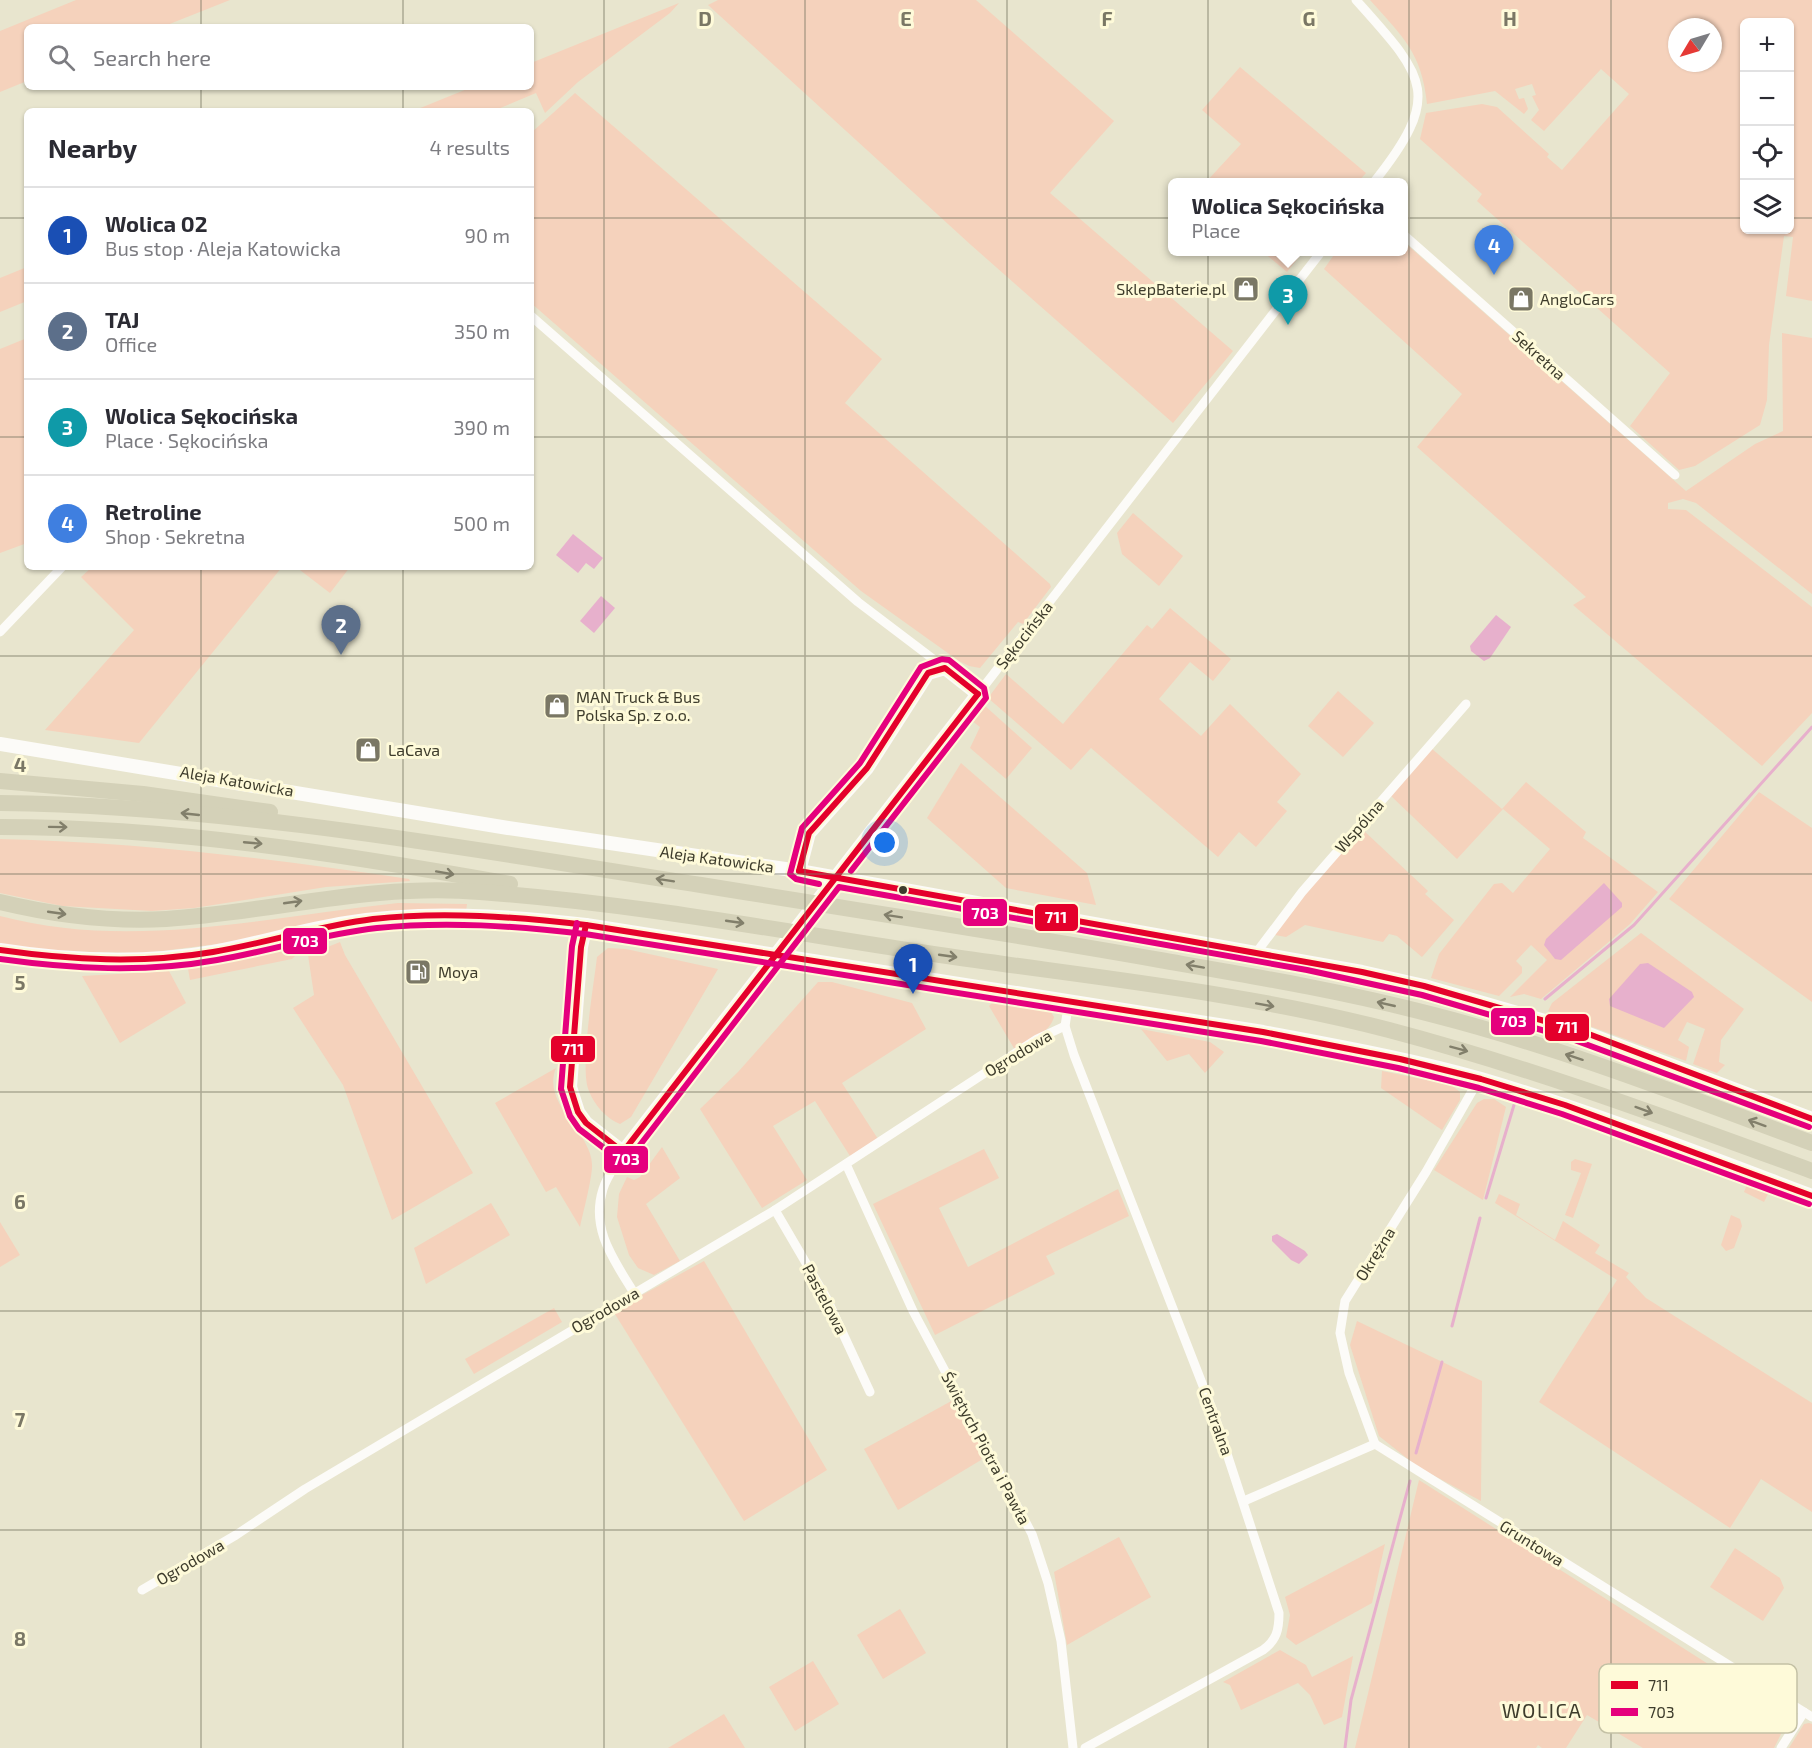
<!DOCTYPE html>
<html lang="en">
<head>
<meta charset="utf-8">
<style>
	:root { --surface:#fff; --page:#f7f7f7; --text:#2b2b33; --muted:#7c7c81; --line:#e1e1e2; --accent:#b45309 }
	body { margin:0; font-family:"Exo 2",sans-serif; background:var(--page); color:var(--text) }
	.controls { position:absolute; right:18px; top:18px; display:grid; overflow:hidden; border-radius:9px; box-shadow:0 2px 4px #0004 }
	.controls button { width:54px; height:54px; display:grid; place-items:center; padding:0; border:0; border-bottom:2px solid var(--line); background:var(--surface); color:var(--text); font:30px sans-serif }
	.compass { position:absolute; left:1668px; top:18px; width:54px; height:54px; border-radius:50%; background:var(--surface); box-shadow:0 2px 4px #0004; rotate:232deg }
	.you { position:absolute; left:885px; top:843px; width:21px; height:21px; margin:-15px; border:4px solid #fff; border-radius:50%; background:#1a73e8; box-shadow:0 0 0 9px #1a73e833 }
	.badge { display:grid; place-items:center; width:39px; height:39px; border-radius:50%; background:var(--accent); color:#fff; font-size:20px; font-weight:700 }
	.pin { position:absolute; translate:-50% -50px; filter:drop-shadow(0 2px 3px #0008) }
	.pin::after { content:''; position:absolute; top:32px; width:21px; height:18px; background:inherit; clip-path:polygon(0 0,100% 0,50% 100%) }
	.popup { position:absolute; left:1168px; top:178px; width:240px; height:78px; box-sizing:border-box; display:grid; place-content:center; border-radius:9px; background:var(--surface); filter:drop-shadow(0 2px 4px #0005); font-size:20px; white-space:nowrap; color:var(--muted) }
	.popup b { font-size:22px; color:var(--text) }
	.popup::after { content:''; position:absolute; left:50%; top:100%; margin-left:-12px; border:12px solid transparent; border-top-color:var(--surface) }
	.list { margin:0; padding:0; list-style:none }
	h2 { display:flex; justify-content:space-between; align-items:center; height:78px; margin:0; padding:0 24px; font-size:26px }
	h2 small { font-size:20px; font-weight:400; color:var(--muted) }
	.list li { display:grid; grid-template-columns:39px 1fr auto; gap:18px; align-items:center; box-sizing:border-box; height:96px; padding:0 24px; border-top:2px solid var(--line) }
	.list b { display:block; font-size:22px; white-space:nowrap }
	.list p { margin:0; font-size:20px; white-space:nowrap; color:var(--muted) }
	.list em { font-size:20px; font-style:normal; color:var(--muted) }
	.icon { flex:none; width:33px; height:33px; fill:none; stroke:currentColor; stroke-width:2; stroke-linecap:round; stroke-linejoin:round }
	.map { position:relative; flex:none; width:1812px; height:1748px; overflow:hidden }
	.search { position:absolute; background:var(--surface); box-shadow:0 2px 4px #0004; left:24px; top:24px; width:510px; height:66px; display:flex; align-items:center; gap:15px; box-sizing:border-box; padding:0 21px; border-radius:9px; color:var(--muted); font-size:22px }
	.panel { position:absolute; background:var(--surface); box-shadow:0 2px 4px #0004; left:24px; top:108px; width:510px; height:462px; border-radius:9px }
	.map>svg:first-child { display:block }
</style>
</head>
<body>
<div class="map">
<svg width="1812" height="1748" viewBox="0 0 1812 1748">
	<rect width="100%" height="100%" fill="#e8e5ce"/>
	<g fill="#f5d2bc" fill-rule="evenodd">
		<polygon points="76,0 230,0 162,27 27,27 27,81 0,92 0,31"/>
		<polygon points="718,0 976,0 1114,121 1050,193 1233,351 1173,423 971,245 708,5"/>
		<path d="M1370 0H1812V301L1786 296 1793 237 1784 236 1769 345 1767 400 1760 425 1695 466 1679 470 1630 426 1670 373 1477 201 1482 194 1420 139 1426 113 1482 104 1497 107 1549 154 1547 157 1562 170 1629 94 1601 69 1544 131 1531 120 1539 110 1532 96 1536 95 1532 84 1515 89 1519 99 1524 98 1528 109 1524 114 1495 91 1427 104C1422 53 1403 37 1370 0ZM1744 22H1790V230H1744ZM1677 27H1713V63H1677Z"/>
		<polygon points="679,3 670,13 578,82 545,113 536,93 493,111 413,111 472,87 531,87 531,63"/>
		<polygon points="1240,67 1366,173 1358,182 1206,182 1241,144 1202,110"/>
		<polygon points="575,93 882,359 845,403 1050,584 1051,587 1023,624 1018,622 980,668 969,666 959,661 861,591 531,303 531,133"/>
		<polygon points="1404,242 1686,491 1755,444 1783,431 1782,333 1812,338 1812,594 1696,503 1683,499 1668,503 1668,509 1686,510 1812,607 1812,713 1762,766 1573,605 1586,597 1417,447 1462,394 1324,269 1336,252 1404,252"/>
		<polygon points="1263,252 1303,252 1287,272"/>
		<polygon points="27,267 27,301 0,312 0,278"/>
		<polygon points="27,338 27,543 0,553 0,349"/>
		<polygon points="1133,513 1183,556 1159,586 1122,554 1117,533"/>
		<polygon points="92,567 282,567 139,743 45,730 134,630 81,577"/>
		<polygon points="296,567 350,567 330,593"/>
		<polygon points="1170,608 1231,659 1213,681 1190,662 1159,699 1201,736 1230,704 1301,774 1277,802 1287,811 1256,847 1239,832 1218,857 1091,748 1071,770 988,698 1006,674 1063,724 1147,625 1152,629"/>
		<polygon points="1338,691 1374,723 1343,757 1308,726"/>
		<polygon points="984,705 1032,748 1006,779 970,748 980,727 972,721"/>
		<polygon points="1431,748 1502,809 1526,782 1586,832 1583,838 1658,892 1630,924 1541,999 1524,994 1510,997 1547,960 1531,945 1516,961 1522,967 1522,973 1499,996 1431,978 1439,954 1494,884 1502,883 1513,893 1550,849 1503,809 1457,859 1390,795"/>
		<polygon points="961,763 1087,873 1096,905 1006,888 927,818"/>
		<polygon points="1759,792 1812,828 1812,1002 1669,899"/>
		<polygon points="1362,829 1428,891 1425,894 1454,920 1422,957 1397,936 1389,934 1383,942 1305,925 1286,937 1275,935 1288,914"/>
		<path d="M0 839C138 842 273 859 409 879L410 881 326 887 194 908 152 911 62 906 0 893Z"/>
		<path d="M398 903 467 904 466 912 146 953 45 951 0 944V916C132 951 265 917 398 903Z"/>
		<polygon points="1641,933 1744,1009 1721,1040 1719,1062 1725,1065 1717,1073 1693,1064 1705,1029 1687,1022 1678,1040 1689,1047 1686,1061 1548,1011 1552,1003"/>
		<polygon points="340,942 345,955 473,1173 392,1220 343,1085 293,1008 314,995 308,955"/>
		<polygon points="295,943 300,951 292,959 190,980 187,963 217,960"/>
		<path d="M608 948 626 949 718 969 631 1117 620 1124C607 1119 594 1105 589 1091 579 1070 594 984 597 957Z"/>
		<polygon points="169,971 186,1003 120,1043 82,976"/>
		<polygon points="818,982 832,982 912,1003 926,1029 842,1083 878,1139 850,1156 815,1101 773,1126 807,1180 762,1208 700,1109 738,1072"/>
		<path d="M994 1001 1049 1009 1054 1017C1050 1033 1028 1042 1015 1050L989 1006Z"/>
		<polygon points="1141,1029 1210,1042 1224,1052 1205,1073 1189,1054 1167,1061"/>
		<path d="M556 1068C541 1104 591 1131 592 1164 593 1175 583 1213 580 1227L556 1187 546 1192 495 1103Z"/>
		<polygon points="1382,1071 1451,1085 1460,1092 1460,1100 1442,1130 1381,1088"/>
		<polygon points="1484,1099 1494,1099 1506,1107 1483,1200 1434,1170 1477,1103"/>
		<polygon points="662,1147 680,1178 646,1204 680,1261 654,1275 638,1268 629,1255 617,1217 619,1194 627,1177 634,1180 640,1177"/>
		<polygon points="984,1149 999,1178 939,1208 968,1267 1118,1189 1129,1216 1046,1256 1055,1274 935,1335 873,1204"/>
		<polygon points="1575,1159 1592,1164 1573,1218 1565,1215 1581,1173 1571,1170 1571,1162"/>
		<polygon points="1748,1182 1769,1192 1764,1202 1744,1192"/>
		<polygon points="1499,1194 1520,1204 1516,1215 1555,1240 1563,1221 1600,1245 1595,1253 1629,1273 1626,1277 1646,1298 1812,1403 1812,1512 1761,1479 1730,1528 1539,1402 1617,1280 1495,1203"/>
		<polygon points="491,1203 510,1235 426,1284 414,1248"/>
		<polygon points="1731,1215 1740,1219 1742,1226 1734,1248 1726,1251 1721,1245"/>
		<polygon points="0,1222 20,1255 0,1267"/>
		<polygon points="704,1261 827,1470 744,1521 613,1311"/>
		<polygon points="554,1308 562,1322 474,1374 465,1359"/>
		<polygon points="1357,1321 1482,1381 1481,1501 1418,1467 1379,1436 1350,1345"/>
		<polygon points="955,1399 983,1450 981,1460 898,1510 864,1449"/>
		<polygon points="1419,1480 1790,1716 1774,1748 1643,1748 1587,1715 1566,1748 1542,1748 1538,1745 1536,1748 1355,1748"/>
		<polygon points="1119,1537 1151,1597 1067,1645 1054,1572"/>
		<polygon points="1385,1544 1372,1603 1296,1645 1286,1637 1290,1615 1285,1597"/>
		<polygon points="1735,1548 1780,1578 1784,1588 1763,1621 1710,1587"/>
		<polygon points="900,1609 926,1653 883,1679 857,1635"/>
		<polygon points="1280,1650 1306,1665 1312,1677 1353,1656 1342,1717 1324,1725 1310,1695 1298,1683 1241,1710 1230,1685 1223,1682"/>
		<polygon points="813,1661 839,1704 795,1731 769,1687"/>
		<polygon points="724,1714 745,1748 668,1748"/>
		<polygon points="1809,1723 1812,1724 1812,1748 1789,1748 1804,1724"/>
	</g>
	<g fill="#e7b0cc">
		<polygon points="573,534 603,558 594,569 586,563 578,573 556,555"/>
		<polygon points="601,596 615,608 594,633 580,621"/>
		<polygon points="1496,615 1511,627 1490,658 1484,661 1471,651 1470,646"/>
		<polygon points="1604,883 1622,903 1622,907 1561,960 1555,959 1544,945 1546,939"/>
		<polygon points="1648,963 1692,992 1694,997 1664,1028 1610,1006 1609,999 1640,964"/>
		<polygon points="1277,1234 1305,1251 1308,1255 1299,1264 1291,1260 1272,1241 1272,1236"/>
	</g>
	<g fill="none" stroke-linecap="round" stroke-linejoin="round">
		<g stroke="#e7b0cc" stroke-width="3">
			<polyline points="1545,999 1634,925 1812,727"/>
			<polyline points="1486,1198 1514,1105"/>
			<polyline points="1452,1326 1480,1218"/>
			<polyline points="1416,1453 1442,1362"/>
			<polyline points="1345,1748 1351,1700 1410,1481"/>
		</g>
		<g stroke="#fcfbf8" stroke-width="9">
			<path d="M1356 0C1425 77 1444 94 1374 182"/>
			<polyline points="1404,235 1675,475"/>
			<polyline points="531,316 858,602 945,668"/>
			<polyline points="0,632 62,567"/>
			<polyline points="978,694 1321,252"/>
			<polyline points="1256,953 1302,892 1466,704"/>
			<path d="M1069 1001 1065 1026 1074 1055 1214 1414 1279 1613C1279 1629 1277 1640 1263 1650L1085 1748"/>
			<path d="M623 1152C617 1163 607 1176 603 1189 590 1229 614 1260 634 1293"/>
			<polyline points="846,1164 913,1311 1032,1534 1048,1583 1061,1641 1073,1748"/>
			<polyline points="775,1210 827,1299 870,1392"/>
			<polyline points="1375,1444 1349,1373 1340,1333 1345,1301 1426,1172 1479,1079"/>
			<polyline points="1244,1501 1375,1444 1812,1717"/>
			<polyline points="142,1590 236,1535 305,1489 775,1210 1037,1039 1065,1026"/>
			<polyline points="1781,1748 1804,1712"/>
		</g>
		<g stroke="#fcfbf8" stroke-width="14">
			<polyline points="0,744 508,828 799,871 1362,972 1424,986 1586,1033 1812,1119"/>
			<polyline points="586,925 581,947 570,1087 578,1112 586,1123 623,1152 978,694 945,668 928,673 867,768 809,833 799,871"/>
			<path d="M0 950C69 961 143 964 213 952 258 944 301 930 346 923 423 910 509 916 586 925L1263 1032C1336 1046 1410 1059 1481 1079 1593 1112 1703 1155 1812 1196"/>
		</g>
		<g stroke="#d4d1b8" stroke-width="16">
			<polyline points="0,781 143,794 270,812"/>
			<path d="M0 803C236 806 469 849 701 885 854 910 1008 933 1160 960 1252 976 1343 991 1434 1015 1563 1048 1687 1097 1812 1143"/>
			<path d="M0 827C172 827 342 854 510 884"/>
			<path d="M0 902C54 915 110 922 166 919 273 912 370 883 480 892 634 903 787 932 940 955 1089 977 1243 992 1389 1030 1533 1068 1672 1120 1812 1171"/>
		</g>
		<defs>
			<g id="bus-1">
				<polyline points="799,871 1362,972 1424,986 1586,1033 1812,1119"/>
				<polyline points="799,871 809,833 867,768 928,673 945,668 978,694"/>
				<polyline points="586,925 581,947 570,1087 578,1112 586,1123 623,1152"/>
				<path d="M0 950C71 960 142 964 213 952 267 943 318 926 373 919 444 911 516 917 586 925L1263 1032 1400 1059 1481 1079 1565 1105 1812 1196"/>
				<polyline points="623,1152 978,694"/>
			</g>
			<g id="bus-2">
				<polyline points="819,884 796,879 790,874 802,828 860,763 921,667 942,659 949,660 984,688 986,698 851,871"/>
				<polyline points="577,923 572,946 561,1089 570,1116 579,1129 621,1161 630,1158 839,887 1307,970 1422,995 1569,1038 1809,1127"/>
				<path d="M0 959C72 969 145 973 217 960 270 951 322 934 377 928 446 921 516 926 585 934L1261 1041 1398 1068 1479 1088 1562 1114 1809 1204"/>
			</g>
		</defs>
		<use href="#bus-1" stroke="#fefad9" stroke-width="10"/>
		<use href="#bus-2" stroke="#fefad9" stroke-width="10"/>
		<use href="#bus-1" stroke="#e4002b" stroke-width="6"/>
		<use href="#bus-2" stroke="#e5007d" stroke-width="6"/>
	</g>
	<defs><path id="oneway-shaft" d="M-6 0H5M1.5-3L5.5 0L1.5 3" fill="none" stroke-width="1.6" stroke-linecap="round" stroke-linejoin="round" transform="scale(1.5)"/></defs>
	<g stroke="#827f6b">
		<use href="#oneway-shaft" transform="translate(190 814) rotate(-174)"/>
		<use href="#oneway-shaft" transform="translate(58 827) rotate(1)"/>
		<use href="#oneway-shaft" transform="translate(253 843) rotate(5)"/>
		<use href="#oneway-shaft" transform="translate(445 873) rotate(10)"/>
		<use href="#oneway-shaft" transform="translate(665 880) rotate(-171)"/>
		<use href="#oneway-shaft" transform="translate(293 902) rotate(-8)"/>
		<use href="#oneway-shaft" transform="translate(57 913) rotate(8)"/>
		<use href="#oneway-shaft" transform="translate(893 916) rotate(-171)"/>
		<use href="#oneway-shaft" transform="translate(735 922) rotate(8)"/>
		<use href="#oneway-shaft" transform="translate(948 956) rotate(8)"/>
		<use href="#oneway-shaft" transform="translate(1195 966) rotate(-170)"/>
		<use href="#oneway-shaft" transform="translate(1386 1004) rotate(-167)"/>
		<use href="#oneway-shaft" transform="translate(1265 1005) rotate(10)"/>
		<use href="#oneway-shaft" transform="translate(1459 1049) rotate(15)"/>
		<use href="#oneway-shaft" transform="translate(1574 1057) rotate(-162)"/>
		<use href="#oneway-shaft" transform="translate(1644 1110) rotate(20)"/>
		<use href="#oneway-shaft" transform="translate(1757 1123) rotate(-160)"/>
	</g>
	<path fill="none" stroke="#7a7765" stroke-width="1.5" stroke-opacity="0.55" d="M201 0V27M403 0V27M604 0V1748M805 0V1748M1007 0V1748M1208 0V1748M1409 0V1748M1611 0V1748M201 87V111M403 87V111M0 218H27M531 218H1744M1790 218H1812M0 437H27M531 437H1812M201 567V1748M403 567V1748M0 656H1812M0 874H1812M0 1092H1812M0 1311H1812M0 1530H1812"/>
	<defs>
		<symbol id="shop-square" viewBox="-11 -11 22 22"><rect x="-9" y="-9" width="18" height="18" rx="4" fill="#7a7765" stroke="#fefad9"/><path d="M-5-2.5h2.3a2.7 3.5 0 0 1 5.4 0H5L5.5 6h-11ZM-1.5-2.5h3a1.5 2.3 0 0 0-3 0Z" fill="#fff"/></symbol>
		<symbol id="fuel-square" viewBox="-11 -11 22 22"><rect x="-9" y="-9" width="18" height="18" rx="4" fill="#7a7765" stroke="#fefad9"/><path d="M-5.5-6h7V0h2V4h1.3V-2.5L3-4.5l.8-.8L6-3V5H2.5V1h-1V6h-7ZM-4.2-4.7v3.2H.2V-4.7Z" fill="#fff"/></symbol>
	</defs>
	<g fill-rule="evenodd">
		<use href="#shop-square" x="1231" y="274" width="30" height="30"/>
		<use href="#shop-square" x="1506" y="284" width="30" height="30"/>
		<use href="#shop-square" x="542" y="691" width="30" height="30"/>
		<use href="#shop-square" x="353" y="735" width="30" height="30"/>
		<use href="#fuel-square" x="403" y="957" width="30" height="30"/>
	</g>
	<circle fill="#3e3c2c" stroke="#fefad9" stroke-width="2" cx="903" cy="890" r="5"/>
	<g text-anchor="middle" stroke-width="6" stroke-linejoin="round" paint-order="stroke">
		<g font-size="16" fill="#3e3c2c" stroke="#fefad9" text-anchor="start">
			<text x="1226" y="295" text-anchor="end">SklepBaterie.pl</text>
			<text x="1540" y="305">AngloCars</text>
			<text x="576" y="703">MAN Truck &amp; Bus<tspan x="576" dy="18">Polska Sp. z o.o.</tspan></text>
			<text x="388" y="756">LaCava</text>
			<text x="438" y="978">Moya</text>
		</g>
		<g font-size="16" fill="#3e3c2c" stroke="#fefad9">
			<text transform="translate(1539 355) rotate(42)" y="6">Sekretna</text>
			<text transform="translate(1024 635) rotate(-52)" y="6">Sękocińska</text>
			<text transform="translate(237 781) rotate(10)" y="6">Aleja Katowicka</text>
			<text transform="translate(1359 826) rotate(-49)" y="6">Wspólna</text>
			<text transform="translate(717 859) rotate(8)" y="6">Aleja Katowicka</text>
			<text transform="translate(1018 1053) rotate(-31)" y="6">Ogrodowa</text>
			<text transform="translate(1375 1254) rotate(-58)" y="6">Okrężna</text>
			<text transform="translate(825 1299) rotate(62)" y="6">Pastelowa</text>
			<text transform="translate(605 1310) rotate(-30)" y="6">Ogrodowa</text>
			<text transform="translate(1216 1421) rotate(70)" y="6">Centralna</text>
			<text transform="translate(986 1448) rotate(62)" y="6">Świętych Piotra i Pawła</text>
			<text transform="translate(1532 1543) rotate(32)" y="6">Gruntowa</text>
			<text transform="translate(190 1562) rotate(-30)" y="6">Ogrodowa</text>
		</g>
		<g font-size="20" letter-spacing="1.5" fill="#3e3c2c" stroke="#fefad9">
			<text x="1542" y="1718">WOLICA</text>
		</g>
	</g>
	<rect x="1599" y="1664" width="198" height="69" rx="9" fill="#fefad9" stroke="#c4c1a5" stroke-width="1.5"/>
	<rect x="1611" y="1681" width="27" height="8" fill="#e4002b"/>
	<rect x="1611" y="1708" width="27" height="8" fill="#e5007d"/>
	<g font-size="16" fill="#3e3c2c">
		<text x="1648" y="1691">711</text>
		<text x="1648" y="1718">703</text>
	</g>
	<g font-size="20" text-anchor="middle" font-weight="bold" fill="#7a7765" stroke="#fefad9" stroke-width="6" stroke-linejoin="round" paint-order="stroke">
		<text x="705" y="26">D</text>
		<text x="906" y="26">E</text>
		<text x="1107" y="26">F</text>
		<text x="1309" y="26">G</text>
		<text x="1510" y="26">H</text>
		<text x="20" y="772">4</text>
		<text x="20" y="990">5</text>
		<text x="20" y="1209">6</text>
		<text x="20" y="1427">7</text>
		<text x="20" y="1646">8</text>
	</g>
	<g stroke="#fefad9" stroke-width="2">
		<rect x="962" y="898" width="46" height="29" rx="6" fill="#e5007d"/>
		<rect x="1034" y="903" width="45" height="29" rx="6" fill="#e4002b"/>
		<rect x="282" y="927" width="46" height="28" rx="6" fill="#e5007d"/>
		<rect x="1490" y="1007" width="46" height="29" rx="6" fill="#e5007d"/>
		<rect x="1544" y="1013" width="46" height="29" rx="6" fill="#e4002b"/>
		<rect x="550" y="1035" width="46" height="28" rx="6" fill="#e4002b"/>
		<rect x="603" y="1145" width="46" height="29" rx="6" fill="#e5007d"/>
	</g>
	<g font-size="16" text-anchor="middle" font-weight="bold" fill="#fff">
		<text x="985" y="919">703</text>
		<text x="1056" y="923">711</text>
		<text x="305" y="947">703</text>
		<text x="1513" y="1027">703</text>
		<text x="1567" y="1033">711</text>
		<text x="573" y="1055">711</text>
		<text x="626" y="1165">703</text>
	</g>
</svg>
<div class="controls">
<button>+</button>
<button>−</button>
<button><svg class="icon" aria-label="locate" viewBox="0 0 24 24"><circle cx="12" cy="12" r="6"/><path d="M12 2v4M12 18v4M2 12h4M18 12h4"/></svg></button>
<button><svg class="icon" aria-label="layers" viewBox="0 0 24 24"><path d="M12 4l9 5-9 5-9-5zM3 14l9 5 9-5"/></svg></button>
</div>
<svg class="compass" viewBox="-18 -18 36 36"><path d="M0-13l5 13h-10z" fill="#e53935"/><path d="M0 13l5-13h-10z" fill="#7c7c81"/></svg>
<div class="you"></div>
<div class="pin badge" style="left:913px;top:994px;background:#1a4fb4">1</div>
<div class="pin badge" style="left:341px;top:655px;background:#5c6f8a">2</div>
<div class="pin badge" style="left:1288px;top:325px;background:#0f9aa8">3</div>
<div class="popup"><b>Wolica Sękocińska</b>Place</div>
<div class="pin badge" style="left:1494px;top:275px;background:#3f7fe0">4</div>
<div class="search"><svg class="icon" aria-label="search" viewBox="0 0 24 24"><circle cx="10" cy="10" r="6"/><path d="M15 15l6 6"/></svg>Search here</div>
<section class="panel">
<h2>Nearby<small>4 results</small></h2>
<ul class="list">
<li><span class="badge" style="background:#1a4fb4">1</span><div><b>Wolica 02</b><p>Bus stop · Aleja Katowicka</p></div><em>90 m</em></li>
<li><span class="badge" style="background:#5c6f8a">2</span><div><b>TAJ</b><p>Office</p></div><em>350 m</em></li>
<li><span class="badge" style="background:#0f9aa8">3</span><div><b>Wolica Sękocińska</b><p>Place · Sękocińska</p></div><em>390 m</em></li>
<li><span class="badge" style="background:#3f7fe0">4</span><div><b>Retroline</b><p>Shop · Sekretna</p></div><em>500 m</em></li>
</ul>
</section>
</div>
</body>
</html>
